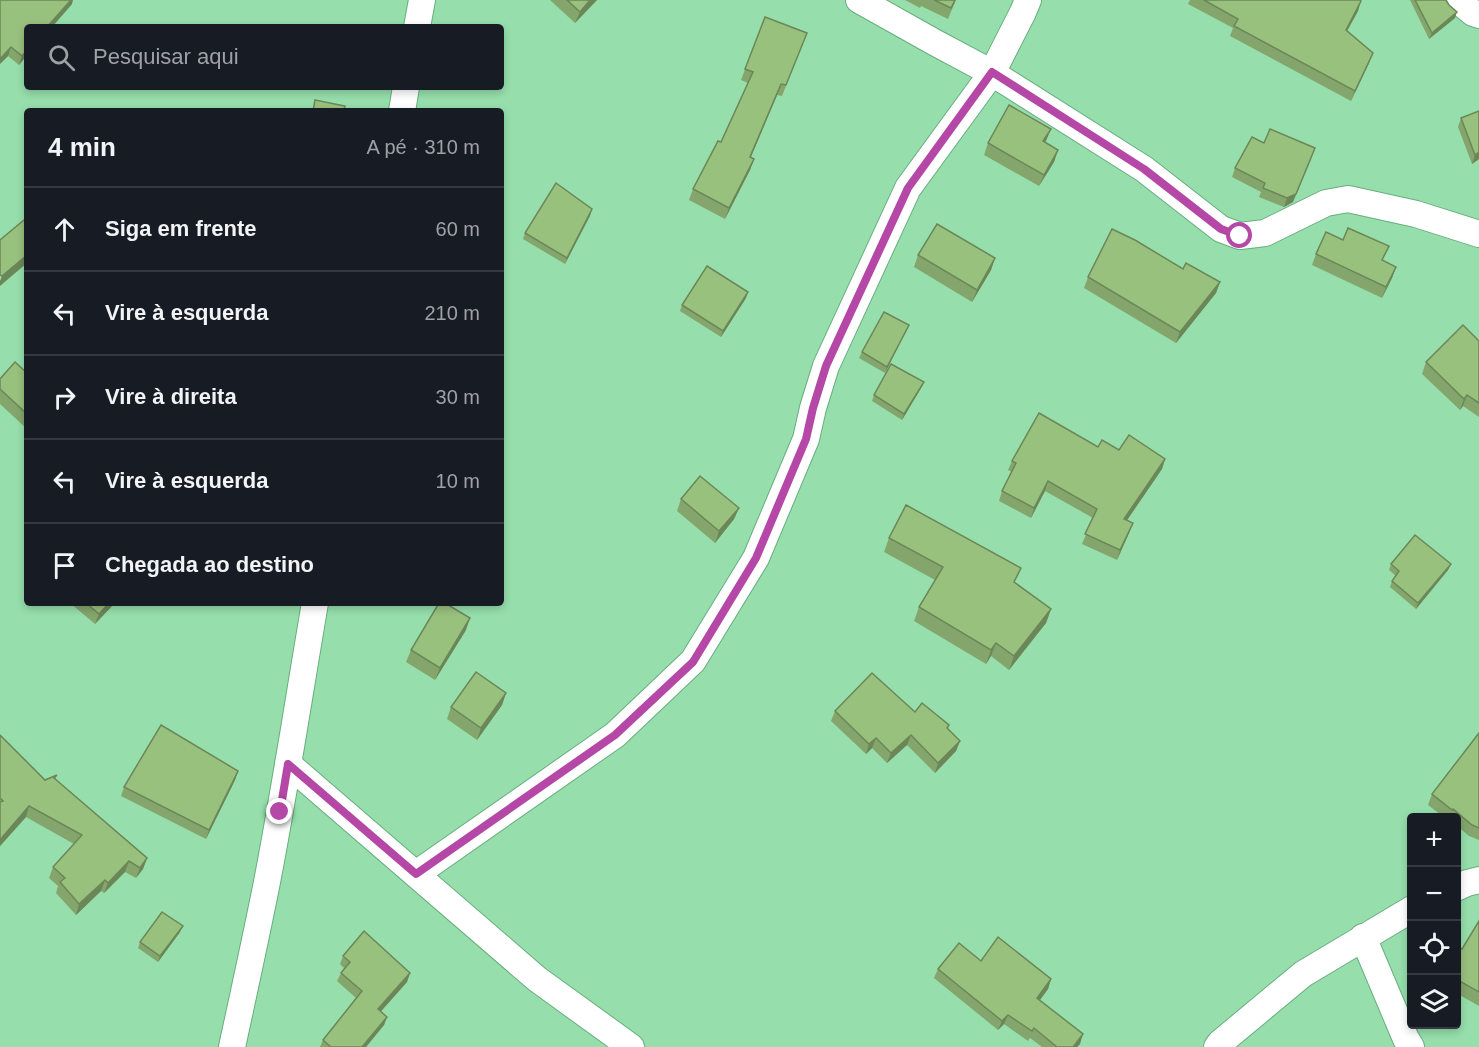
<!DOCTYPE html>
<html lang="pt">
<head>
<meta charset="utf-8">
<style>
	:root { --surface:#171b24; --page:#242831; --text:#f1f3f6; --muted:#9ea1a6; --line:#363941 }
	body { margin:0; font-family:Arial,sans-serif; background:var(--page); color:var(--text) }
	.controls { position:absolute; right:18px; bottom:18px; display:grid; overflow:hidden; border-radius:6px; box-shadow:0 3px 9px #0003 }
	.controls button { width:54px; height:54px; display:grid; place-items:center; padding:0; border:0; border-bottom:2px solid var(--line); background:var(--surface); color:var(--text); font:30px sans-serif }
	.stop { position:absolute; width:18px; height:18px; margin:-14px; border:4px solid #b547a6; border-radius:50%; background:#fff }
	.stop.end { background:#b547a6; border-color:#fff; box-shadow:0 2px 6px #0008 }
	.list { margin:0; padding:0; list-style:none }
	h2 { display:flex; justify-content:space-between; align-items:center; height:78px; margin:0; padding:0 24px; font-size:26px }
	h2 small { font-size:20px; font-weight:400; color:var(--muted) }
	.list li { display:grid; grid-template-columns:39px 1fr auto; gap:18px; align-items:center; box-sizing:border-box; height:84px; padding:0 24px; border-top:2px solid var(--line) }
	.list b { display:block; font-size:22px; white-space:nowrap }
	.list em { font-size:20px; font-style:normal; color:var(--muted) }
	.icon { flex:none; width:33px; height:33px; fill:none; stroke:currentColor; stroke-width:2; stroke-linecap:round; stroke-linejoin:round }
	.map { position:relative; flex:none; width:1479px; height:1047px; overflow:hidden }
	.search { position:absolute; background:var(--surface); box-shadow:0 3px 9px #0003; left:24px; top:24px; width:480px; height:66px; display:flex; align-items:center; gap:15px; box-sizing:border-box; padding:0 21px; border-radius:6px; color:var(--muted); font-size:22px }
	.panel { position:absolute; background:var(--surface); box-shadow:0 3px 9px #0003; left:24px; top:108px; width:480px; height:498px; border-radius:6px }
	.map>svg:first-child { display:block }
</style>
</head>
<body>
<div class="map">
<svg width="1479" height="1047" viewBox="0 0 1479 1047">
	<rect width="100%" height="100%" fill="#96dfac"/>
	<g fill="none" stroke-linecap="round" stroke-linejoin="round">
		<defs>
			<g id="street">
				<polyline points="859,0 934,42 992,73 1144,169 1221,229 1240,236 1265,233 1326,203 1348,199 1416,214 1479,234"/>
				<polyline points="1457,0 1473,13 1479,15"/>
				<polyline points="417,27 422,0"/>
				<polyline points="402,111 406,87"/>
				<polyline points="288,764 537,979 631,1047"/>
				<polyline points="416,874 615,735 693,661 756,558 806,439 813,408 826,366 908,188 992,73 1023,12 1028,0"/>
				<polyline points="1456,888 1467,883 1479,880"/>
				<polyline points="1363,937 1406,1039 1411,1047"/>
				<path d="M232 1047C244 992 256 937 267 882 285 789 299 696 315 603"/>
				<polyline points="1217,1047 1220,1043 1303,974 1412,909"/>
			</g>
		</defs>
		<use href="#street" stroke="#67ae7e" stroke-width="28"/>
		<use href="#street" stroke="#fff" stroke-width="26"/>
	</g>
	<g fill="#84a66c">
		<polygon points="0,0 72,4 52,27 27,27 27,55 19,65 8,56 0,64"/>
		<polygon points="550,0 597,0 575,23"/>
		<polygon points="905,0 956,0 948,19 921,6 920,8"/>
		<polygon points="1190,0 1360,0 1358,11 1347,31 1369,63 1351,101 1230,36 1233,28 1188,4"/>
		<polygon points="1410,0 1446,0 1455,18 1429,39"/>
		<polygon points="765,17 807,33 782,96 777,95 751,157 754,159 750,170 725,219 689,200 693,189 721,142 748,83 741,80"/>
		<polygon points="1479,111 1479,159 1472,164 1458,127 1461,118"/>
		<polygon points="1252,137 1293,202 1284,207 1259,197 1261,192 1232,177 1235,168"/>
		<polygon points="988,143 1045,143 1058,150 1054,162 1039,186 984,155"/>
		<polygon points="592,209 565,264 523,239 525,233"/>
		<polygon points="1316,254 1383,261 1396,267 1392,278 1382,298 1312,265"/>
		<polygon points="918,255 995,258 991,270 972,302 914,267"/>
		<polygon points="1183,269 1220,282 1216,293 1176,343 1084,288 1088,277"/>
		<polygon points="746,298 721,337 680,311 682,305"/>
		<polygon points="909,325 885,373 859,358 862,352"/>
		<polygon points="1479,341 1479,417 1463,406 1460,410 1422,374 1426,362"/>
		<polygon points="27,373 27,429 0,404 0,379"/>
		<polygon points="921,388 902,420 872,401 874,395"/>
		<polygon points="1098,447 1165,459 1162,469 1127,520 1129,533 1117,560 1082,544 1093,518 1045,491 1031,518 999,501 1002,491 1012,472 1008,470 1012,461"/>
		<polygon points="681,499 739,508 734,519 715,543 677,511"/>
		<polygon points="889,538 1016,583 1051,609 1046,623 1009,670 991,656 986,664 914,621 919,607 935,580 884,552"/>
		<polygon points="1391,564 1451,564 1448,570 1416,609 1390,587 1392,581 1396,576 1389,570"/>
		<polygon points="70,603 113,603 112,606 95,624"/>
		<polygon points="466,630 435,680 406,662 411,650"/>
		<polygon points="506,693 502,705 477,740 447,719 451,707"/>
		<polygon points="835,711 915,712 949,725 948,729 960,741 956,751 935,773 907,745 887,763 872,748 866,754 831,721"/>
		<polygon points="1479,733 1479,840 1469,836 1456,825 1456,818 1445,818 1428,805 1432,794"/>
		<polygon points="0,735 45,780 57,775 55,779 147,858 143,869 136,878 125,872 104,893 101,891 76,915 56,893 58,886 49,878 53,867 74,844 26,817 0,846"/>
		<polygon points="238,771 235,780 206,839 121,796 124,787"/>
		<polygon points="1479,921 1479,1006 1456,993 1456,947 1462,949"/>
		<polygon points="180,932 158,962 138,948 140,942"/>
		<polygon points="343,956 410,973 407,982 381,1011 387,1017 384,1025 366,1047 320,1047 323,1040 356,998 337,981 341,973 344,968 340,964"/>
		<polygon points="981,961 1051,979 1048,989 1040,1000 1080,1044 1077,1047 1042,1047 1030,1038 1028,1041 1004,1024 998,1030 934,978 938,969"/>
	</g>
	<g fill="#6b8758">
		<polygon points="71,0 73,0 72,4 52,27 47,27"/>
		<polygon points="590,0 597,0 575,23 580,12"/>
		<polygon points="1361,1 1358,11 1342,40 1346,30"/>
		<polygon points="1457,12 1455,18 1429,39 1432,33"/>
		<polygon points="11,47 8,56 0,64 0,59"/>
		<polygon points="27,50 27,55 19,65 22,56"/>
		<polygon points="1373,53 1369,63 1351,101 1355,91"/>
		<polygon points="781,84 777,95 746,168 750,157"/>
		<polygon points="1051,129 1046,141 1039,153 1043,141"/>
		<polygon points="1058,150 1054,162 1039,186 1044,175"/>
		<polygon points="1479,152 1479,159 1472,164 1475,155"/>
		<polygon points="1312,157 1293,202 1284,207 1287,198"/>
		<polygon points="754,159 750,170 725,219 729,208"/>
		<polygon points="592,209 590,216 565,264 567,258"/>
		<polygon points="27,255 27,263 0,286 0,281 2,276"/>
		<polygon points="995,258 991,270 972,302 977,290"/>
		<polygon points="1396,267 1392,278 1382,298 1386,287"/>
		<polygon points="1220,282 1216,293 1176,343 1180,332"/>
		<polygon points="748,292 746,298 721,337 723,331"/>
		<polygon points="909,325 885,373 887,367"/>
		<polygon points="924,382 921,388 902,420 904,414"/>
		<polygon points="1467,395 1463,406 1460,410 1464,399"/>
		<polygon points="1165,459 1162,469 1121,529 1124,519"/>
		<polygon points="1048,481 1045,491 1031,518 1034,508"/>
		<polygon points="739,508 734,519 715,543 719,531"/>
		<polygon points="1133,523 1129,533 1117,560 1120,550"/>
		<polygon points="1451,564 1448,570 1416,609 1418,603"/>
		<polygon points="109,603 113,603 112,606 95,624 99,614"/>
		<polygon points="1051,609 1046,623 1009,670 1014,656"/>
		<polygon points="470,618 466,630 435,680 440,668"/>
		<polygon points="996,643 991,656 986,664 991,650"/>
		<polygon points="506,693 502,705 477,740 481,728"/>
		<polygon points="911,735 907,745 887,763 891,753"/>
		<polygon points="876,738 872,748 866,754 869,744"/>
		<polygon points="960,741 956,751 935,773 938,763"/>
		<polygon points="238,771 235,780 206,839 209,830"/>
		<polygon points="29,806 26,817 0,846 0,840"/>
		<polygon points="147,858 143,869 136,878 140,868"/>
		<polygon points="129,861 125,872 104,893 108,883"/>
		<polygon points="105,880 101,891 76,915 79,904"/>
		<polygon points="183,926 180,932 158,962 160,956"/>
		<polygon points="410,973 407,982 375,1018 378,1009"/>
		<polygon points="1051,979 1048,989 1034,1008 1037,998"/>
		<polygon points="1008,1015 1004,1024 998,1030 1002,1021"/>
		<polygon points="387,1017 384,1025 366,1047 362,1047"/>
		<polygon points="1083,1034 1080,1044 1077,1047 1073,1047"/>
	</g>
	<g fill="#99c17e" stroke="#6b8758" stroke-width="1.5">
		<polygon points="0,0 71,0 47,27 27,27 27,50 22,56 11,47 0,59"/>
		<polygon points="567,0 590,0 580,12"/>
		<polygon points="934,0 955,0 951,8"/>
		<polygon points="1204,0 1360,0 1361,1 1346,30 1373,53 1355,91 1234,26 1238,19"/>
		<polygon points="1415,0 1446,0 1449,5 1457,12 1432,33"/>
		<polygon points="765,17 807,33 786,85 781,84 750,157 754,159 729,208 693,189 718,141 721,142 753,72 745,69"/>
		<polygon points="315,100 345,106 344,111 313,111"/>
		<polygon points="1009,105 1051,129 1043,141 1058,150 1044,175 988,143"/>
		<polygon points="1479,111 1479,152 1475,155 1461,118"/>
		<polygon points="1270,129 1315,148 1296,194 1287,198 1263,188 1265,183 1235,168 1252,137 1264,143"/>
		<polygon points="556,183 592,209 567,258 525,233"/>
		<polygon points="24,220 27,223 27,255 2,276 0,275 0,240"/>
		<polygon points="937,224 995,258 977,290 918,255"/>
		<polygon points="1348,228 1389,246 1382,260 1396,267 1386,287 1316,254 1326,232 1343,240"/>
		<polygon points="1112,229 1135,240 1183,269 1186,263 1220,282 1180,332 1088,277"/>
		<polygon points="707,266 748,292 723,331 682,305"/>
		<polygon points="884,312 909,325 887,367 862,352"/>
		<polygon points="1463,325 1479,341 1479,403 1467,395 1464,399 1426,362"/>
		<polygon points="15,362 27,373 27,414 0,389 0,379"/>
		<polygon points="891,364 924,382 904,414 874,395"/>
		<polygon points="1039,413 1098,447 1102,440 1119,450 1129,435 1165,459 1124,519 1133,523 1120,550 1085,534 1097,509 1048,481 1034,508 1002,491 1016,463 1012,461"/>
		<polygon points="700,476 739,508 719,531 681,499"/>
		<polygon points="906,505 1021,568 1014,582 1051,609 1014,656 996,643 991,650 919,607 943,567 889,538"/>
		<polygon points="1415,535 1451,564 1418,603 1392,581 1399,571 1391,564"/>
		<polygon points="86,603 109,603 99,614"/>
		<polygon points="439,603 445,603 470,618 440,668 411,650"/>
		<polygon points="476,672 506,693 481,728 451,707"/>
		<polygon points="872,673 915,712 922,703 949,725 947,728 960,741 938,763 911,735 891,753 876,738 869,744 835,711"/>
		<polygon points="161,725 238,771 209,830 124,787"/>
		<polygon points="1479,733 1479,828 1472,825 1453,809 1452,810 1432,794"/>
		<polygon points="0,735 45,780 57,775 54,778 147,858 140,868 129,861 108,883 105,880 79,904 60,882 65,878 53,867 82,835 29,806 0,840 0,802 3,801 0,798"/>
		<polygon points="162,912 183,926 160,956 140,942"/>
		<polygon points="1479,921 1479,992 1456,979 1456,947 1462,949"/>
		<polygon points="364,931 410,973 378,1009 387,1017 362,1047 331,1047 323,1040 362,991 341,973 350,962 343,956"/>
		<polygon points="998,937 1051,979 1037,998 1083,1034 1073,1047 1057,1047 1034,1028 1032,1031 1008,1015 1002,1021 938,969 959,943 981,961"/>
	</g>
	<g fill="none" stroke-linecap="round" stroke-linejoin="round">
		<polyline stroke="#b547a6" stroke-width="8" points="280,812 288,764 416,874 615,735 693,662 756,558 806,439 813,408 826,366 908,188 992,72 1144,169 1221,229 1240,236"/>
	</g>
</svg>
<div class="controls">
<button>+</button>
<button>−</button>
<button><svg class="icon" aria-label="locate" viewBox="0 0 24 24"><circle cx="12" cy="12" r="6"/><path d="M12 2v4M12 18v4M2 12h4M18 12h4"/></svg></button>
<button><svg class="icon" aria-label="layers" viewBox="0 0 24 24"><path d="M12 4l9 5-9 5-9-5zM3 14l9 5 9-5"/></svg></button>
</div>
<div class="stop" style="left:1240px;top:236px"></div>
<div class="stop end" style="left:280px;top:812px"></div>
<div class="search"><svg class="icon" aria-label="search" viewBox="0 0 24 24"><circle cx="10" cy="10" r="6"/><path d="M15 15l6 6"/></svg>Pesquisar aqui</div>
<section class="panel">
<h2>4 min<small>A pé · 310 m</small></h2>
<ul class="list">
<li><svg class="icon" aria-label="ahead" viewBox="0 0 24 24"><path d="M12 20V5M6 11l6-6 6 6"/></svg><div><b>Siga em frente</b></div><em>60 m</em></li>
<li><svg class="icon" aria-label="left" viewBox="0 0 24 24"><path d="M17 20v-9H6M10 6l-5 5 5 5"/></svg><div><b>Vire à esquerda</b></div><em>210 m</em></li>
<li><svg class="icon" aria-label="right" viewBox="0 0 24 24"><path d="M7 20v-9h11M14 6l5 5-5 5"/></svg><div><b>Vire à direita</b></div><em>30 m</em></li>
<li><svg class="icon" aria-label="left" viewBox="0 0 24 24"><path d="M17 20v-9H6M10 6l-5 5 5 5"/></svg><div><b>Vire à esquerda</b></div><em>10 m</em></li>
<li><svg class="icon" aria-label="arrive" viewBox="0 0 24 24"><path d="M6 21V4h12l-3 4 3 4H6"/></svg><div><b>Chegada ao destino</b></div></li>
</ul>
</section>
</div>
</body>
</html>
